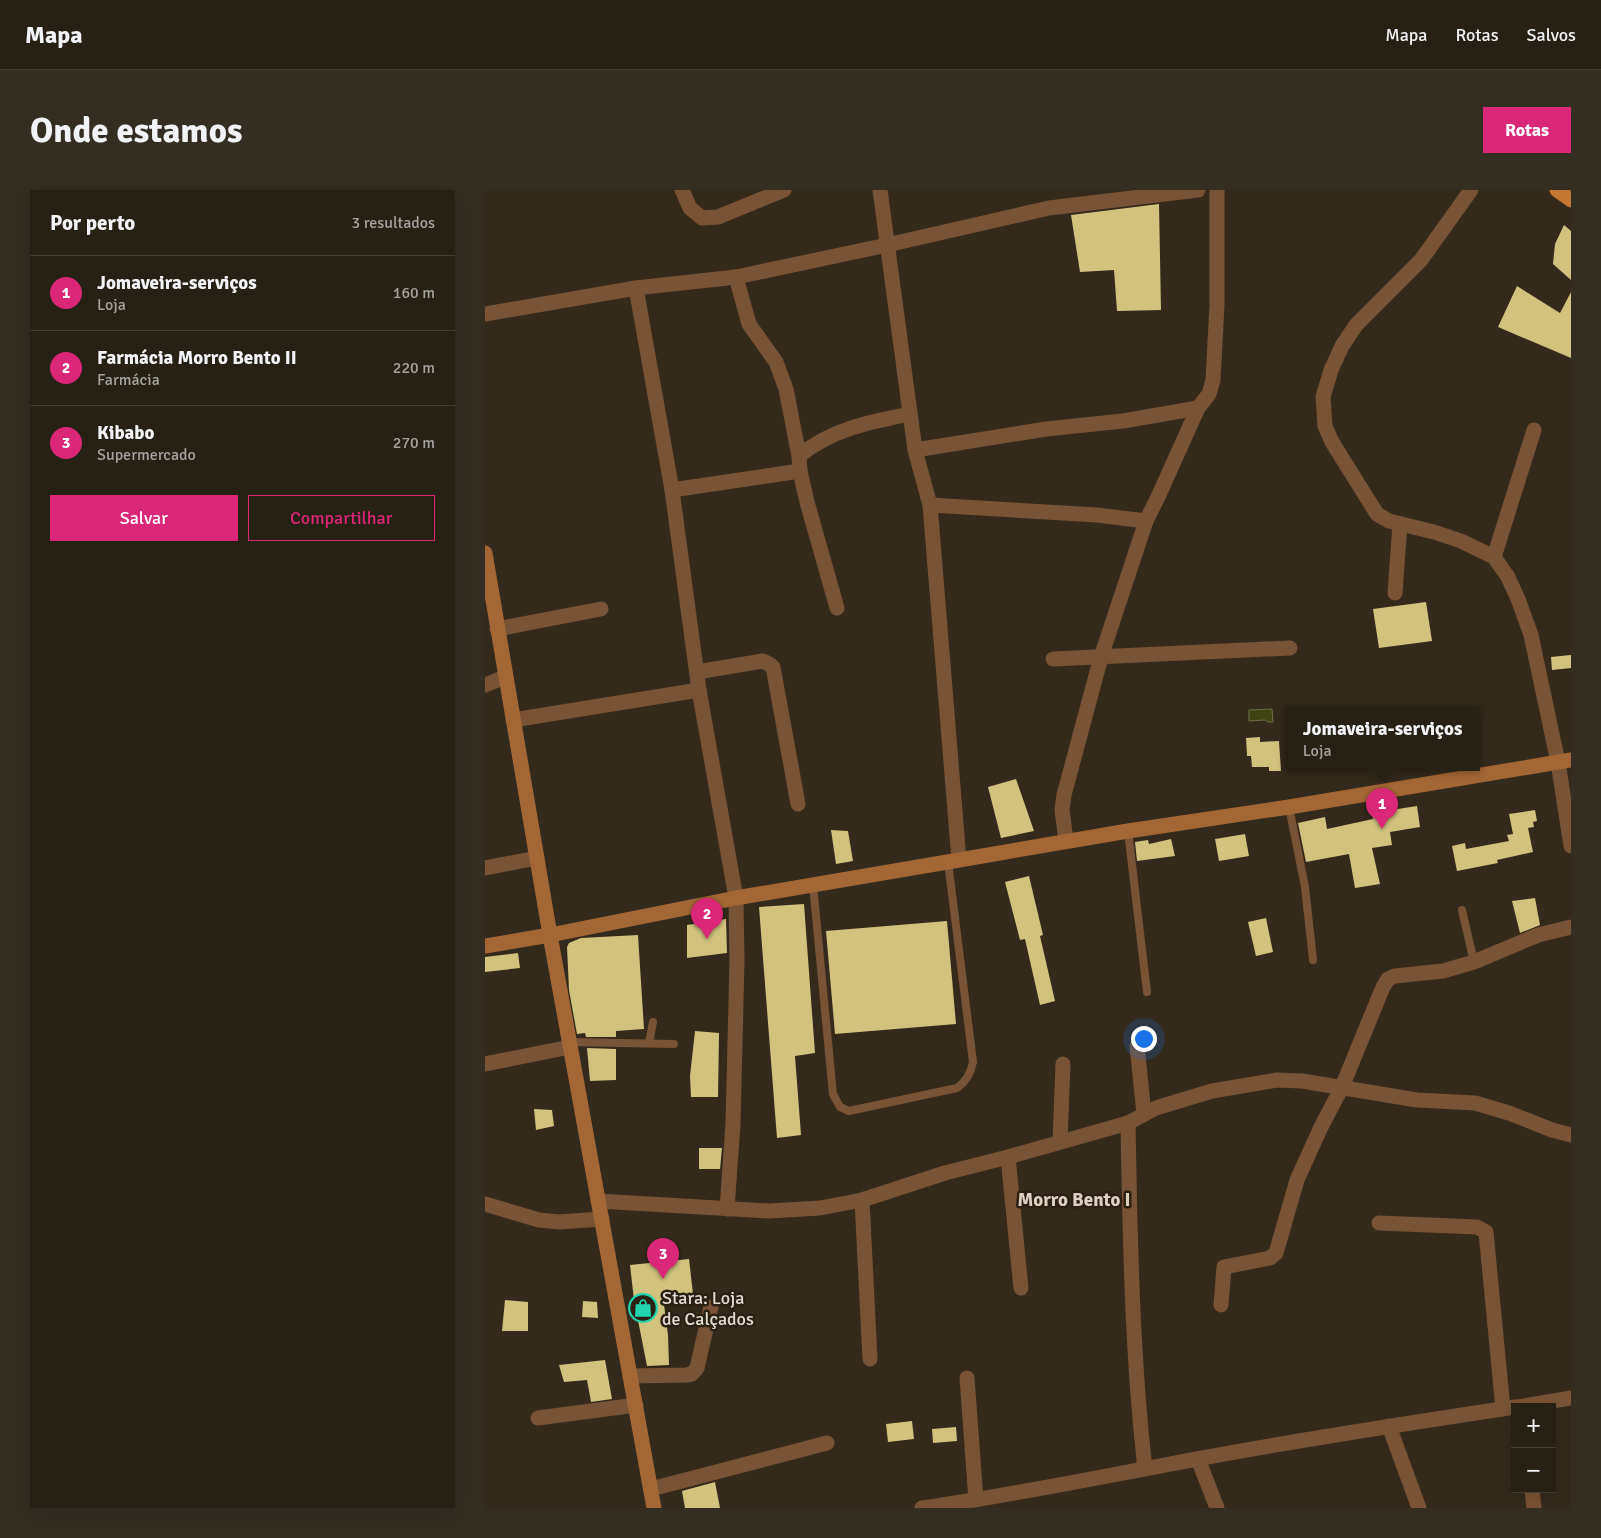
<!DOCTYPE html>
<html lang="pt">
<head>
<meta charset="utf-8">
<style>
	:root { --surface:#272015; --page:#332d22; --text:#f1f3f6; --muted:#a4a3a0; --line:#433e34; --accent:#db2777 }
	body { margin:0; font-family:Signika,sans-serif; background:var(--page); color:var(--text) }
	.controls { position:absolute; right:15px; bottom:15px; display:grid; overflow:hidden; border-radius:0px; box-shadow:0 5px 20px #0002 }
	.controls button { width:45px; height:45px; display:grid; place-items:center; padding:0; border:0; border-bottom:1px solid var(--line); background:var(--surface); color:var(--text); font:25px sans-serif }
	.you { position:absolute; left:658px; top:848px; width:18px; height:18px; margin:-12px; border:4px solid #fff; border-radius:50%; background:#1a73e8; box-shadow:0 0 0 8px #1a73e833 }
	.badge { display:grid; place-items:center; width:32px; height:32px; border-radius:50%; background:var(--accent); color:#fff; font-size:16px; font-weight:700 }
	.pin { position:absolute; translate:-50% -41px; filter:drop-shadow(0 1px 2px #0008) }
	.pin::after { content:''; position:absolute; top:26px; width:18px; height:15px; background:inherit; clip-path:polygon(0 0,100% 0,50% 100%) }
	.popup { position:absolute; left:800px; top:516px; width:195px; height:65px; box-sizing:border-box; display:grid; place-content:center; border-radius:0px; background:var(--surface); filter:drop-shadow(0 1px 4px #0005); font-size:16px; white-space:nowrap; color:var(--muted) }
	.popup b { font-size:19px; color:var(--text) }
	.popup::after { content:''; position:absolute; left:50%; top:100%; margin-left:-10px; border:10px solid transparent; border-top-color:var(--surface) }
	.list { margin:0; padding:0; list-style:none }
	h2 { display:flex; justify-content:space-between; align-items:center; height:65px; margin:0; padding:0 20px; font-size:21px }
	h2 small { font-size:16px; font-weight:400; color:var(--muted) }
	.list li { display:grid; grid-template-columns:32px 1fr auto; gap:15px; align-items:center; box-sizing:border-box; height:75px; padding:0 20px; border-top:1px solid var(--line) }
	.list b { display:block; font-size:19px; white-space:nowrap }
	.list p { margin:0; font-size:16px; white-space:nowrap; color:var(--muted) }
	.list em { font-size:16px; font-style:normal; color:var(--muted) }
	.actions { display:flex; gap:10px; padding:15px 20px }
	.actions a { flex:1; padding:11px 0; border:1px solid var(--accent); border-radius:0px; text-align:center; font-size:18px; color:var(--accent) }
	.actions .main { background:var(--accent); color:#fff }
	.map { position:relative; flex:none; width:1086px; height:1318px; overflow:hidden; border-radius:0px }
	header { display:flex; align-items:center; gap:30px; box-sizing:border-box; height:70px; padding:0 25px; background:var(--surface); border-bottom:1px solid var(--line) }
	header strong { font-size:24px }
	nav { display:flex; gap:28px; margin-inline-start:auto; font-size:18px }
	.intro { display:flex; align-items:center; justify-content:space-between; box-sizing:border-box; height:120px; padding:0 30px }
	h1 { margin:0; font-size:35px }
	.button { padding:12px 22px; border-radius:0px; background:var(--accent); color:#fff; font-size:18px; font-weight:700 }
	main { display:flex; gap:30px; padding:0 30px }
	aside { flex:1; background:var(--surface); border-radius:0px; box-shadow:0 5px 20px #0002 }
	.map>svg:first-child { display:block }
</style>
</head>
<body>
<header>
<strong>Mapa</strong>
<nav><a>Mapa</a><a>Rotas</a><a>Salvos</a></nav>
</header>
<div class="intro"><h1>Onde estamos</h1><a class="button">Rotas</a></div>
<main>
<aside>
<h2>Por perto<small>3 resultados</small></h2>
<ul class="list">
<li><span class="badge">1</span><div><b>Jomaveira-serviços</b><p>Loja</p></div><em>160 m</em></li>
<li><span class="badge">2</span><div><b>Farmácia Morro Bento II</b><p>Farmácia</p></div><em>220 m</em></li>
<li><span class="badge">3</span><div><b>Kibabo</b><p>Supermercado</p></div><em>270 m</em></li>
</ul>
<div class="actions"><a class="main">Salvar</a><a>Compartilhar</a></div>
</aside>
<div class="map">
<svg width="1086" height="1318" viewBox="0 0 1086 1318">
	<rect width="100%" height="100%" fill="#342a1c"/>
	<polygon fill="#3d4311" stroke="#6e714b" points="787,519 788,532 783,532 780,530 764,531 764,520"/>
	<g fill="#d1c27e">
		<polygon points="674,14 676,120 632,121 629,80 595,82 586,25"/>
		<polygon points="1079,35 1086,41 1086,90 1068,74 1070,54"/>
		<polygon points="1032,96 1075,123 1086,102 1086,168 1013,137"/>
		<polygon points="941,412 947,451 894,458 888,419"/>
		<polygon points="1086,465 1086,478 1067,480 1066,467"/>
		<polygon points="775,547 775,552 794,551 796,581 784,581 784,577 767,577 766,566 762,566 761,548"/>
		<polygon points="531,589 549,641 516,648 503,597"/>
		<polygon points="932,616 935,637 905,642 907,655 887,658 895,694 870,698 864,664 821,672 813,633 840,627 842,639 888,629 887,623"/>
		<polygon points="1050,620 1052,631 1048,632 1049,637 1043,638 1048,662 1012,670 1013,673 972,681 967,656 980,653 981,659 1024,651 1022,645 1028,644 1024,624"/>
		<polygon points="346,640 363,641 368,671 351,674"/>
		<polygon points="760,644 764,666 734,671 730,649"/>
		<polygon points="686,649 690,666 652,671 650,652 663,650 664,654"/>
		<polygon points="544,686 558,745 555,746 570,811 555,815 540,749 535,750 520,692"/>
		<polygon points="1050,708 1055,735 1035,743 1027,711"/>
		<polygon points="319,714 330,863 310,866 316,945 292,948 274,717"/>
		<polygon points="781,728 788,762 771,766 763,732"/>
		<polygon points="241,729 242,763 202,768 202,735"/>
		<polygon points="462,731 471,834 350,844 341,741"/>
		<polygon points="153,745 159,839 131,841 131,847 101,847 100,843 92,844 84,800 82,757 84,753 96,748"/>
		<polygon points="33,763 35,778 0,782 0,767"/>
		<polygon points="210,841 234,843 233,907 206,907 205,886"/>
		<polygon points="102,858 131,859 131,890 105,891"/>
		<polygon points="49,919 67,920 69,936 51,940"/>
		<polygon points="214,958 237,958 235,979 214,979"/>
		<polygon points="204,1069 208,1104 178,1107 183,1145 184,1175 162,1176 149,1110 145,1075"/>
		<polygon points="20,1110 43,1112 43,1141 17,1141"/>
		<polygon points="98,1111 112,1112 113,1128 97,1127"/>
		<polygon points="120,1170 127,1209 106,1212 102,1190 79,1192 74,1175"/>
		<polygon points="427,1231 429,1249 403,1252 401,1234"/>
		<polygon points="471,1237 472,1251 448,1253 447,1239"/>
		<polygon points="230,1292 235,1318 200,1318 197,1301"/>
	</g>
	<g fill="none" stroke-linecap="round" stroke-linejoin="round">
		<g stroke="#795335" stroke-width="8">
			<polyline points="804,617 820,697 828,770"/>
			<polyline points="643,641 662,802"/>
			<path d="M328 695 348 904 355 917 364 921 472 898C482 891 486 883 488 872L463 672"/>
			<polyline points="977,720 989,772"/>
			<polyline points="84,852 189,854"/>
			<polyline points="164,853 168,832"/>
		</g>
		<g stroke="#795335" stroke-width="15">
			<polyline points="197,0 205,18 217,28 233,27 299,0"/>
			<polyline points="395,0 430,260 445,315 474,670"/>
			<polyline points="986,0 936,70 871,135 857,156 846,180 838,207 840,236 847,252 892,324 904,331 949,342 976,351 1009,367 1023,387 1033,409 1046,445 1073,572 1086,656"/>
			<polyline points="251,87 264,134 291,172 301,199 314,266 315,281 322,312 352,418"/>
			<polyline points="151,98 187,300 214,500 251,708 252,771 248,934 242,1019"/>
			<polyline points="0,124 151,98 251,87 402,55 564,18 713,0"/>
			<polyline points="430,260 561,239 638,231 713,218"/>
			<path d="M314 266C346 239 385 232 425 224"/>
			<polyline points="187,300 315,281"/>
			<polyline points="445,315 612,325 661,331"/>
			<polyline points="1009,367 1049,240"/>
			<polyline points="910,403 915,334"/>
			<polyline points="12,439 116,419"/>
			<polyline points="568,469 805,458"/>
			<polyline points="212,482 278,471 284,474 288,477 313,614"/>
			<polyline points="0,495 20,487"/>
			<polyline points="28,530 214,500"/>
			<polyline points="581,651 577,620 579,605 616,467 661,331 673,307 713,218 724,204 728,190 732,115 732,0"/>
			<polyline points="0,678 52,668"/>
			<polyline points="652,856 659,924"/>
			<polyline points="0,874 85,857"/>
			<path d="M643 933C645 1048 647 1164 660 1279"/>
			<polyline points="575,952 578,874"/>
			<polyline points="523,967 536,1098"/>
			<polyline points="377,1010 385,1169"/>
			<polyline points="113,1011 284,1021 335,1018 377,1010 460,983 523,967 643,933 671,918 727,901 792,890 817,891 932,910 990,913 1024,923 1067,940 1086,945"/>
			<polyline points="0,1014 54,1030 74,1032 117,1029"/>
			<polyline points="894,1033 992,1037 1001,1042 1018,1219"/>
			<polyline points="736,1115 739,1077 785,1068 791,1063 812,990 836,937 857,897 898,797 903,789 910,786 958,781 989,772 1053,745 1086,737"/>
			<polyline points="145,1186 201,1185 207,1184 212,1178 226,1117"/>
			<polyline points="482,1188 491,1310"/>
			<polyline points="1033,1217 1086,1208"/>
			<polyline points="53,1228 151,1215"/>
			<polyline points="904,1236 934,1318"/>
			<polyline points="713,1269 732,1318"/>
			<polyline points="166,1299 342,1253"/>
			<polyline points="1047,1299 1049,1318"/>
			<path d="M437 1318C529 1305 620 1286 712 1269 818 1249 924 1233 1030 1217"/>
		</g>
		<g stroke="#a36735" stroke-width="15">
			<polyline points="0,363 65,745 169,1318"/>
			<polyline points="0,756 65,745 251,708 474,670 643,641 804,617 1086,570"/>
		</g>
		<polyline stroke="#c47633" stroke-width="15" points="1072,0 1086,10"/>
	</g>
	<defs>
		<symbol id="shop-ring" viewBox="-11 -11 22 22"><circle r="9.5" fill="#2a2112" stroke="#20d5b0" stroke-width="1.5"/><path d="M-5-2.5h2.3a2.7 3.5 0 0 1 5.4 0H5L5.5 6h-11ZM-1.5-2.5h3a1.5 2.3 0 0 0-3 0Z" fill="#20d5b0"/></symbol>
	</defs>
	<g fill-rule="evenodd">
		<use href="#shop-ring" x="142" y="1102" width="32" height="32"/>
	</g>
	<g text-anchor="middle" stroke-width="5" stroke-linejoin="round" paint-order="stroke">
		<g font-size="18" fill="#e2dcd3" stroke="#2a2112" text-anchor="start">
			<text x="177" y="1114">Stara: Loja<tspan x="177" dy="21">de Calçados</tspan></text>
		</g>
		<g font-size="19" font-weight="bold" fill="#ddd0be" stroke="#2a2112">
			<text x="589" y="1016">Morro Bento I</text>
		</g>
	</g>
</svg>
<div class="controls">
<button>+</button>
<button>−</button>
</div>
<div class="you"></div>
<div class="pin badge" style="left:897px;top:639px">1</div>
<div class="popup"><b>Jomaveira-serviços</b>Loja</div>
<div class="pin badge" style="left:222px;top:749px">2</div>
<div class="pin badge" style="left:178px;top:1089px">3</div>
</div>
</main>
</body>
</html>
